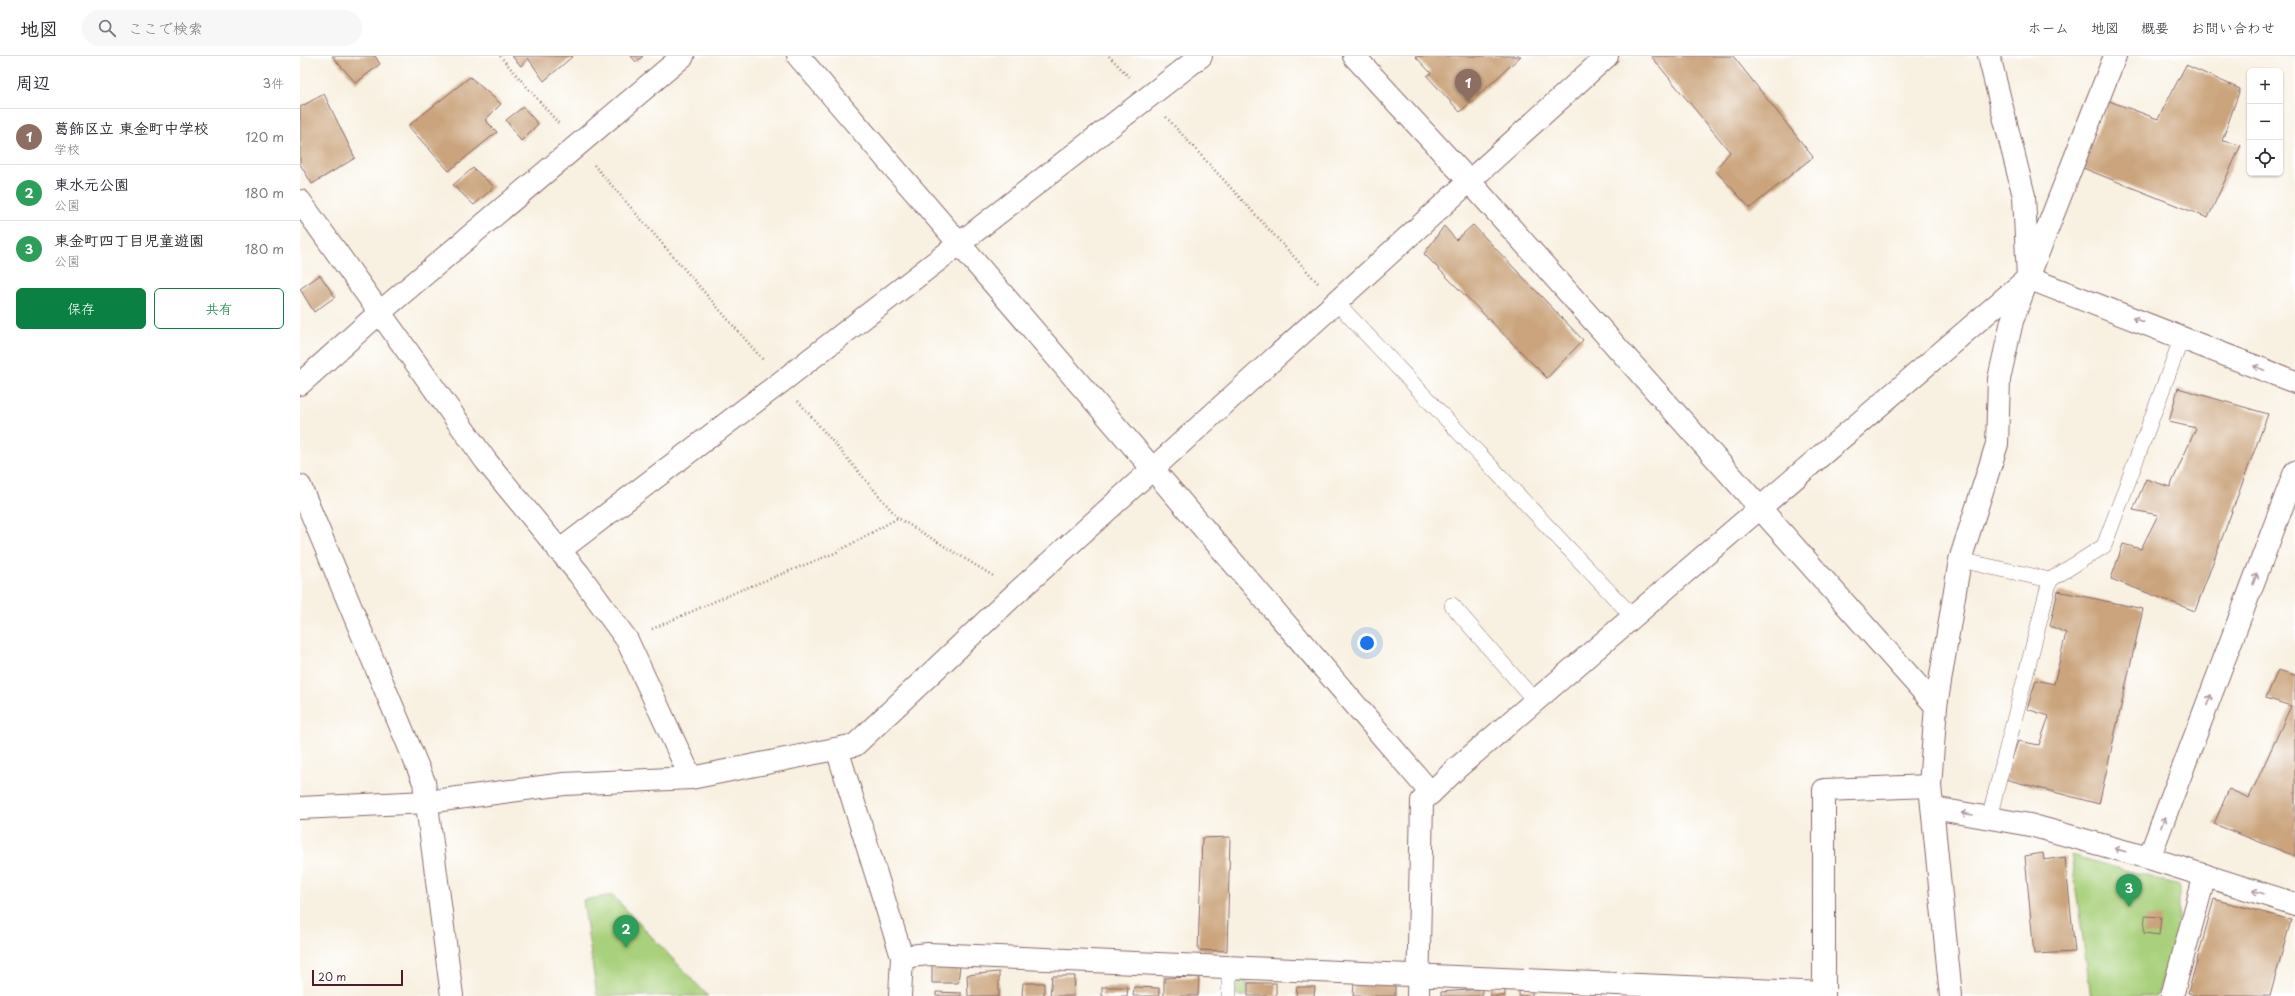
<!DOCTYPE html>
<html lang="ja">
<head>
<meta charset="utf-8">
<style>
	:root { --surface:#fff; --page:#f7f7f7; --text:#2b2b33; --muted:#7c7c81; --line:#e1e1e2; --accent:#0b8043 }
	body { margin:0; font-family:"Playpen Sans","Klee One",sans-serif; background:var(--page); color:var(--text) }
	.controls { position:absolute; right:12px; top:12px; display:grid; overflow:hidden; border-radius:6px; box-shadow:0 1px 3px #0004 }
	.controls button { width:36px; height:36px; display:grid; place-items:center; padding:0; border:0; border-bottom:1px solid var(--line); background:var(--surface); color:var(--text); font:20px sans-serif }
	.scale { position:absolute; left:12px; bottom:10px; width:91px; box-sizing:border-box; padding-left:4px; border:2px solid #4a1f2b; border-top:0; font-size:11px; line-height:14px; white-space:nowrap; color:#4a1f2b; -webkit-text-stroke:3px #fff; paint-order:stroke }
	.you { position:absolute; left:1067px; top:587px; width:14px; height:14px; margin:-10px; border:3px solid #fff; border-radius:50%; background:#1a73e8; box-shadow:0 0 0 6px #1a73e833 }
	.badge { display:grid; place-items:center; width:26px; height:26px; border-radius:50%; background:var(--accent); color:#fff; font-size:13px; font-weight:700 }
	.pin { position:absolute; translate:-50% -33px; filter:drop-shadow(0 1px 2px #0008) }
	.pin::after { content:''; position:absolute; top:21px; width:14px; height:12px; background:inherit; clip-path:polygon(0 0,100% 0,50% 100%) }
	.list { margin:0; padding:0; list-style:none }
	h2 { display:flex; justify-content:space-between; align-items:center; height:52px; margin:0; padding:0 16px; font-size:17px }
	h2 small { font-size:13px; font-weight:400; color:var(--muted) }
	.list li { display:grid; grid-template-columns:26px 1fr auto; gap:12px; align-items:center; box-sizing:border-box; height:56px; padding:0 16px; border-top:1px solid var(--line) }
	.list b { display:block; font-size:15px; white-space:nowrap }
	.list p { margin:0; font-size:13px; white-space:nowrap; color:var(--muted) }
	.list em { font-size:13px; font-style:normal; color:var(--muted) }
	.actions { display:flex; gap:8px; padding:12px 16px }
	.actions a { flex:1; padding:9px 0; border:1px solid var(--accent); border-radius:6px; text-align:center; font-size:14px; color:var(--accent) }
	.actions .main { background:var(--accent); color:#fff }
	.icon { flex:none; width:22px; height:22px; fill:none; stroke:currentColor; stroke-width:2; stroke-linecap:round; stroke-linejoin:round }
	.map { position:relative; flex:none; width:1995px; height:940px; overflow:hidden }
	header { display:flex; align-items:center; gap:24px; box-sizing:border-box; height:56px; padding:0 20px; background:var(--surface); border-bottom:1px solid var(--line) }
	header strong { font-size:19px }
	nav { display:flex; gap:22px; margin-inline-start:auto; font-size:14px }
	.search { width:280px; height:36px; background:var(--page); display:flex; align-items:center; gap:10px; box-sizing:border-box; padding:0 14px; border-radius:22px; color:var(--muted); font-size:15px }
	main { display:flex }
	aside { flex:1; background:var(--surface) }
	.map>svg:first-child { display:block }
</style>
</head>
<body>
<header>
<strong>地図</strong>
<div class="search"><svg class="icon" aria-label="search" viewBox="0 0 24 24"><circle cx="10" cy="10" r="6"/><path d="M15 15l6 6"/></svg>ここで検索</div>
<nav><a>ホーム</a><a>地図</a><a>概要</a><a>お問い合わせ</a></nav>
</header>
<main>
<aside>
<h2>周辺<small>3件</small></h2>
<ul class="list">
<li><span class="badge" style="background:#8d6e63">1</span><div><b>葛飾区立 東金町中学校</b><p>学校</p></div><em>120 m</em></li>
<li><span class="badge" style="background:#2e9e5b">2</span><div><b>東水元公園</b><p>公園</p></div><em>180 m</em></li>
<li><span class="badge" style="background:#2e9e5b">3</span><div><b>東金町四丁目児童遊園</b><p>公園</p></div><em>180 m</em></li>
</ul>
<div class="actions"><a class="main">保存</a><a>共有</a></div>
</aside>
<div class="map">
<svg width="1995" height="940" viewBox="0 0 1995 940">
	<rect width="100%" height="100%" fill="#fff"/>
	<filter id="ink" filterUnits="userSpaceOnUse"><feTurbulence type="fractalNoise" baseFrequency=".025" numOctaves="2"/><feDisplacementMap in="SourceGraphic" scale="8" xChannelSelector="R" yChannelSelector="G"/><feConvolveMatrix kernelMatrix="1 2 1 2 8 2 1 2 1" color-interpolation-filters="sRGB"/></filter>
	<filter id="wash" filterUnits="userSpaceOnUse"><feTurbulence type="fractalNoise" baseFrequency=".012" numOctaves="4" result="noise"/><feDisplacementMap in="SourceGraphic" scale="16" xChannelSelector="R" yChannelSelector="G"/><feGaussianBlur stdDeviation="0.9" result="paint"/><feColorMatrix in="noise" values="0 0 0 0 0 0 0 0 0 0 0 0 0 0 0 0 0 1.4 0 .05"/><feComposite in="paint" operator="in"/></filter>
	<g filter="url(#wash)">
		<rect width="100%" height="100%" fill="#f8f0e0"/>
		<g fill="#a9d07b" stroke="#7a7853">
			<polygon points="1771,799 1879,829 1879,874 1857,940 1791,940"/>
			<polygon points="313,839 315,842 408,940 297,940 283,844"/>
			<polygon points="937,919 947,920 946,940 936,940"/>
		</g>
		<g id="blocks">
			<g fill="#cba47d">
				<polygon points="32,0 75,0 80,8 56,27"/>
				<polygon points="212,0 273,0 244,25 228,2 221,10"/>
				<polygon points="331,0 343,0 336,6"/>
				<polygon points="1115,0 1221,0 1160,56 1127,20 1131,17"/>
				<polygon points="1351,0 1433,0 1513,101 1450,152 1415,114 1430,96"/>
				<polygon points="1886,9 1940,33 1922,85 1941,89 1908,162 1783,112 1809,45 1858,63"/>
				<polygon points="170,21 201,48 185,64 197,76 149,115 108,70"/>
				<polygon points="24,38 55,102 12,128 0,108 0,51"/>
				<polygon points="223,51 238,68 221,85 206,64"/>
				<polygon points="173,112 194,131 174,149 153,129"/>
				<polygon points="1173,169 1283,284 1247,322 1124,198 1144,170 1156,184"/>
				<polygon points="20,219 35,241 14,256 0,233"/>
				<polygon points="1878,332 1968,358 1895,555 1811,523 1823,488 1841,493 1858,459 1833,454 1846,423 1870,431 1896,372 1869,366"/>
				<polygon points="1758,535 1843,553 1799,748 1705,723 1718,685 1739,689 1749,660 1727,653 1736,624 1754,628 1766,577 1750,570"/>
				<polygon points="1978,614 1995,619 1995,800 1914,768 1929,733 1949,742 1991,650 1966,642"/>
				<polygon points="930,781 927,895 898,894 902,782"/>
				<polygon points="1743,797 1744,804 1765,801 1775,896 1734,898 1725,800"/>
				<polygon points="1914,843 1991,864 1970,940 1898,940 1888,937"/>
				<polygon points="1845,860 1861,861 1859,879 1844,877"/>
				<polygon points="632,909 660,909 658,927 632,927"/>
				<polygon points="699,916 699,940 668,940 667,919"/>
				<polygon points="752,920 775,920 774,940 750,940"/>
				<polygon points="899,921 898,940 864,940 864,922"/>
				<polygon points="723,927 744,927 744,940 722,940"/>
				<rect x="948" y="927" width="28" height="13"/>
				<polygon points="1054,927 1095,929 1095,940 1053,940"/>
				<polygon points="802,931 828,931 827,940 802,940"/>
				<polygon points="834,931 859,932 859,940 833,940"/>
				<polygon points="997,931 1015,931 1014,940 996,940"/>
				<polygon points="1205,932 1205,940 1190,940 1190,933"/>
				<polygon points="1182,933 1182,940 1141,940 1141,936"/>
				<polygon points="1232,934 1232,940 1219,940 1219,935"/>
				<polygon points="636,936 661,937 661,940 636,940"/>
			</g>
		</g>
	</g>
	<g filter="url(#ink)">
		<use href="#blocks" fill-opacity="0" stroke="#87686a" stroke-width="1"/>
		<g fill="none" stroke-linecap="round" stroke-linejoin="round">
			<defs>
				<g id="service">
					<polyline points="1036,246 1333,561"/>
					<polyline points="1660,504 1750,524"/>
					<polyline points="1152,549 1235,645"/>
					<polyline points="1689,762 1750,524 1804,490 1882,281"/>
					<polyline points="929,940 929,911"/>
				</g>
				<g id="minor">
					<polyline points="498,0 1131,737 1122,745 1118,940"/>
					<polyline points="1054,0 1170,126 1636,650"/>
					<polyline points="0,145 186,405 279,518 327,584 391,722"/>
					<polyline points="1728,222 1995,326"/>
					<polyline points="0,328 79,257 383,0"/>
					<polyline points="0,430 124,726 152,940"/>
					<polyline points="259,495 481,326 901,0"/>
					<polyline points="537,693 602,901 600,940"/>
					<polyline points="1131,737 1157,712 1728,222 1815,0"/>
					<polyline points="0,752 127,746 264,728 391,722 555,689 715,538 1307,0"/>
					<polyline points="1633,752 1730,769 1849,802 1995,848"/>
					<polyline points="1849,802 1995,416"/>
					<polyline points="602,901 628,898 1524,937"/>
					<polyline points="1524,940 1524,734 1630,730"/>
					<polyline points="1651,940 1630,730 1636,650 1660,504 1697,388 1699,323 1712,265 1728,222 1724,140 1689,0"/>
					<polyline points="1872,940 1905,819"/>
				</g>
			</defs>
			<use href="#service" stroke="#87686a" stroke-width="16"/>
			<use href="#minor" stroke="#87686a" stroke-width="24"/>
			<g stroke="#87686a" stroke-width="2.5" stroke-dasharray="1 3" stroke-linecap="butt">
				<polyline points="200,0 260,69"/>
				<polyline points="809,0 830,22"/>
				<polyline points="866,61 1018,227"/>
				<polyline points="294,109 464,305"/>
				<polyline points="498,345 598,462 695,521"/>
				<polyline points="352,573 436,536 535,497 598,462"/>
			</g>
			<use href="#service" stroke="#fff" stroke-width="15"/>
			<use href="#minor" stroke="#fff" stroke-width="22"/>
		</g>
		<defs><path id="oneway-shaft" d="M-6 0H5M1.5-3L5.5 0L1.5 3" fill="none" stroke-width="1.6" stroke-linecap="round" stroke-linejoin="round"/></defs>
		<g stroke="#ae9aa0">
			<use href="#oneway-shaft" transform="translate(1838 264) rotate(-159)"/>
			<use href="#oneway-shaft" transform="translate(1959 312) rotate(-158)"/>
			<use href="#oneway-shaft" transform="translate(1955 523) rotate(-69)"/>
			<use href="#oneway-shaft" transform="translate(1909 644) rotate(-69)"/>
			<use href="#oneway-shaft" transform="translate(1667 758) rotate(-170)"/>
			<use href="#oneway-shaft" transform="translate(1863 766) rotate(-69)"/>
			<use href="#oneway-shaft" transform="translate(1820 794) rotate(-164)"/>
			<use href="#oneway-shaft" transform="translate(1958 836) rotate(-162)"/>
		</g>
	</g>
</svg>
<div class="controls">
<button>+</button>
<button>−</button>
<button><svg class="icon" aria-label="locate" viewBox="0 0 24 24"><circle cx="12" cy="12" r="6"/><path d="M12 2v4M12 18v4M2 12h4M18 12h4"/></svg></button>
</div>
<div class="scale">20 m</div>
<div class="you"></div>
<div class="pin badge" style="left:1168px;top:46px;background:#8d6e63">1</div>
<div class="pin badge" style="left:326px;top:892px;background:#2e9e5b">2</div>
<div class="pin badge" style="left:1829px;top:851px;background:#2e9e5b">3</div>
</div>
</main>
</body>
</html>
